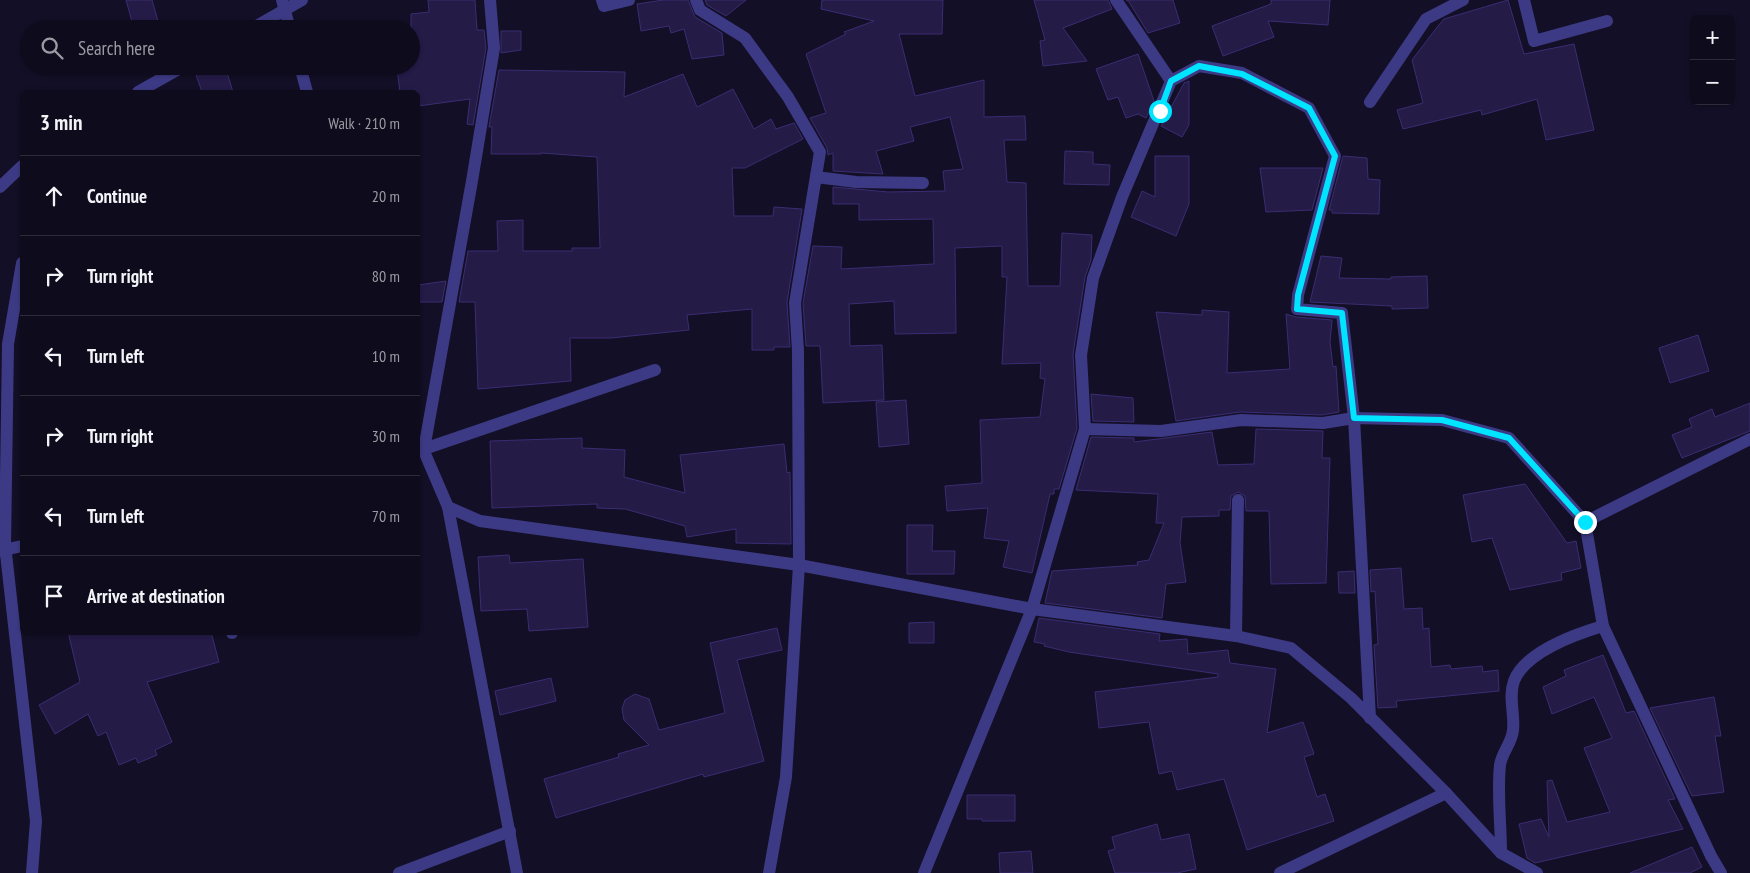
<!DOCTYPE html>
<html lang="en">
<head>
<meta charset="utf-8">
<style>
	:root { --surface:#0e0b1c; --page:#171425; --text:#f1f3f6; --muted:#9b9ba3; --line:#2e2b3b }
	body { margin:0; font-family:"PT Sans Narrow",sans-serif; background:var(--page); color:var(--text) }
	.controls { position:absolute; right:15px; top:15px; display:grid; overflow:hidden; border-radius:8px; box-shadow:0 1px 4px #0004 }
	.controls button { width:45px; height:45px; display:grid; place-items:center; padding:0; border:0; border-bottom:1px solid var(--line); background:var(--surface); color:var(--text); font:25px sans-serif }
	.stop { position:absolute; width:15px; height:15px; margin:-11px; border:4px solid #00e5ff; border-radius:50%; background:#fff }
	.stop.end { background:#00e5ff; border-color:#fff; box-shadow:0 1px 5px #0008 }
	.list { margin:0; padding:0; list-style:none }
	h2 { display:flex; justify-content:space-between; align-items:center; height:65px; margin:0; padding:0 20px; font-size:21px }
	h2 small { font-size:16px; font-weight:400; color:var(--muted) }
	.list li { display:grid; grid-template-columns:32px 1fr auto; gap:15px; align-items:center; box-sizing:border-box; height:80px; padding:0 20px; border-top:1px solid var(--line) }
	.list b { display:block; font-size:19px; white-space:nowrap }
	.list em { font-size:16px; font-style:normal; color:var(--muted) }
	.icon { flex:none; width:28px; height:28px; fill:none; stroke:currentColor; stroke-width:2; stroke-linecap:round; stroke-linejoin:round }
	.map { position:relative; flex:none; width:1750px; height:873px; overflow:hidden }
	.search { position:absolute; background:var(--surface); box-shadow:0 1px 4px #0004; left:20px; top:20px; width:400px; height:55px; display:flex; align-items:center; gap:12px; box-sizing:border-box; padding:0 18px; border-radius:28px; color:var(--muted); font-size:19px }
	.panel { position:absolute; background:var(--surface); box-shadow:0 1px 4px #0004; left:20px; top:90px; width:400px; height:545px; border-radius:8px }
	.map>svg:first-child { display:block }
</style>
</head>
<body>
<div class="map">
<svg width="1750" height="873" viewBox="0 0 1750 873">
	<rect width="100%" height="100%" fill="#130f26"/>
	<g fill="#241b47" stroke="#3b2d73">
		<polygon points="126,0 152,0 158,21 155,22 157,29 134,29"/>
		<polygon points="428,0 475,0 477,30 484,30 486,48 473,125 467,124 470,99 418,106 418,92 400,92 397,69 411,68 411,14 429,12"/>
		<polygon points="663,0 688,0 695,17 722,33 724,55 692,59 684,29 671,33 669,26 641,31 637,4"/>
		<polygon points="705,0 746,0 726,16 707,5"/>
		<polygon points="822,0 943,0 942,34 899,34 915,96 984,80 984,117 1025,116 1026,140 1004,140 1007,182 1026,183 1028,286 1060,286 1062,233 1092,235 1091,260 1085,277 1073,354 1077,428 1059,489 1054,489 1054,494 1050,494 1032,573 1003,567 1009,541 984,538 988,508 947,511 945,486 982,483 980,420 1040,417 1045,379 1040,378 1041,363 1002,364 1007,277 1002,277 1002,246 955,248 956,333 895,334 894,301 849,304 850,346 882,345 884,400 823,403 820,346 806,346 803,303 813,246 842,247 841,269 934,264 933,219 859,220 859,204 833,204 833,187 888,192 945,191 943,171 963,169 950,117 910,127 914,141 876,151 883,174 833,171 833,153 828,155 827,148 810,118 826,113 806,54 846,34 844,32 874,21 821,9"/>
		<polygon points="1034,0 1108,0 1112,9 1063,28 1087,61 1043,66 1040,41 1045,40"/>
		<polygon points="1126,0 1173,0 1180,23 1148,33 1129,2"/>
		<polygon points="1271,0 1330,0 1328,25 1268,21 1274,37 1223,56 1212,26 1271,4"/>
		<polygon points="1508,0 1524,54 1574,44 1594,130 1546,140 1537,99 1482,115 1481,110 1403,129 1397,110 1423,103 1412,60 1438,26 1444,19"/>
		<polygon points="501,31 521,31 521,50 501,53"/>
		<polygon points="1138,54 1154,101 1146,118 1138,114 1126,118 1118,97 1108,100 1096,69"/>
		<polygon points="214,66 225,66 233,92 202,92 195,72"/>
		<polygon points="499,70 625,72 624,97 683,74 697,107 733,89 754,129 771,119 776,129 794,123 803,139 745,168 732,168 734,216 773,216 774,207 802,209 787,302 790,347 774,347 774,350 752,350 752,309 687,315 689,330 611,338 570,338 571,381 478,389 475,302 459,302 468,251 498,251 497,221 523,220 523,251 572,251 572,248 600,248 597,157 541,153 541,154 491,154 492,127 489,127"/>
		<polygon points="1189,81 1189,125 1182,137 1161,126 1184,83"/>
		<polygon points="1065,151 1093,152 1093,164 1110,165 1109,185 1064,184"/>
		<polygon points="1155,156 1189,156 1189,204 1176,236 1131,217 1142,191 1155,197"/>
		<polygon points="1343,156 1367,158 1368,179 1380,180 1379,214 1332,213 1332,210 1329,210"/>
		<polygon points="1260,168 1323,168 1312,210 1266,212"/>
		<polygon points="1321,256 1342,258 1339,278 1391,279 1391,277 1427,276 1428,308 1392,309 1392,306 1310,302"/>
		<polygon points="446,281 442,302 418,302 418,285"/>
		<polygon points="1202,310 1229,312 1227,373 1290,369 1286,314 1296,317 1332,320 1330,342 1333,367 1336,366 1339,412 1322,415 1240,412 1176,421 1156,312 1202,315"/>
		<polygon points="1698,335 1709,371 1670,383 1659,348"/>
		<polygon points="1091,394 1133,398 1134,422 1093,421"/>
		<polygon points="906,400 909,444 879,447 876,402"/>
		<polygon points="1750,403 1750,431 1682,458 1672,435 1692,427 1689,419 1712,409 1715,417"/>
		<polygon points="1256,429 1323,431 1322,458 1330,458 1326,583 1271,584 1269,511 1246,511 1245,496 1238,492 1231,496 1230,510 1219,510 1219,516 1182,517 1180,543 1186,582 1166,584 1162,618 1045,603 1052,571 1138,565 1137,562 1149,560 1164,523 1156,523 1158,494 1076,490 1091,437 1134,438 1134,442 1212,432 1218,465 1254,464"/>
		<polygon points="582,438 582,448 625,450 624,477 685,493 680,455 784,444 787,473 790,472 791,544 736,543 736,529 687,537 685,526 625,509 597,508 597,504 492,508 490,441"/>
		<polygon points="1525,484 1567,543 1576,541 1581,568 1561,573 1562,580 1510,590 1492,538 1472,542 1463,495"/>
		<polygon points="907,525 933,525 932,551 955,551 954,574 907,574"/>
		<polygon points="509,555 510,563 583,559 588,627 529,631 527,609 481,611 478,557"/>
		<polygon points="1401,568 1404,609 1422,608 1423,629 1429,628 1431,667 1450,665 1451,669 1482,666 1483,672 1498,670 1499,691 1396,701 1397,707 1378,708 1374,645 1378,644 1375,591 1371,592 1370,570"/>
		<polygon points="1354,571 1355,593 1339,593 1338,572"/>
		<polygon points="1039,618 1160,634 1159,641 1187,639 1188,654 1228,650 1230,663 1276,669 1267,733 1303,722 1314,754 1304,757 1317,797 1325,794 1334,821 1247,850 1224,779 1177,790 1172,771 1159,774 1149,722 1099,728 1095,692 1218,677 1218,674 1069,652 1044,646 1045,644 1034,642"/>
		<polygon points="934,622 934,643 909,643 909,623"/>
		<polygon points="777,628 782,650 737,660 764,761 704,777 703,774 556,818 544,779 619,757 618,754 649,745 624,720 622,709 625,700 635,694 649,699 659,730 725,713 710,643"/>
		<polygon points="68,632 211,632 219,662 147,682 172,742 155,750 157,755 138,763 136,758 119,765 106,732 98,736 88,714 55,734 39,705 80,682"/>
		<polygon points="1603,655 1626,713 1634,711 1675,799 1668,800 1683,829 1535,863 1527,858 1519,824 1541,819 1549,837 1547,781 1552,780 1567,822 1610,812 1584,748 1612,738 1594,697 1552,714 1543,687 1566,676 1564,670"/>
		<polygon points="551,678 556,701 500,715 495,691"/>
		<polygon points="1714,697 1721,736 1715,736 1724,792 1692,796 1650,708"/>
		<polygon points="967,795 1015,795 1015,821 982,821 982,819 967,819"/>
		<polygon points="1157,824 1161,840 1189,834 1196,869 1177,873 1115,873 1108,851 1115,849 1112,837"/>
		<polygon points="1692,847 1702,867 1690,873 1630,873"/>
		<polygon points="1031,851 1033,873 1000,873 999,853"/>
	</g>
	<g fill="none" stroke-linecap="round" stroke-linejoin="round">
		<g stroke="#3d3a85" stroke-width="12">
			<polyline points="282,0 290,29"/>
			<polyline points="490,0 494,48 472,181 424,449 655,370"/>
			<polyline points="602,0 604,6 629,0"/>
			<polyline points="696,0 700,10 745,38 788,97 820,152 795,303 798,351 799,565 786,777 769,873"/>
			<polyline points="1116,0 1171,81"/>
			<polyline points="1524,0 1534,41 1607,21"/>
			<polyline points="251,29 302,0"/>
			<polyline points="300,66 307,92"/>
			<polyline points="138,92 184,66"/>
			<polyline points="1370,102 1426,19 1463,0"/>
			<polyline points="816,177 856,182 923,183"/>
			<polyline points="0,187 22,166"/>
			<polyline points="22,263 8,344 5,545 36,821 32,873"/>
			<polyline points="1085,429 1161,431 1241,420 1323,423 1354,418 1442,420 1509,438 1585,522 1603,626 1711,856 1721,873"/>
			<polyline points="420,442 448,507 517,873"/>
			<polyline points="448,507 480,521 799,565 1032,609 1236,636 1291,648 1351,698 1446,793 1501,853 1537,873"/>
			<polyline points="1585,522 1750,439"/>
			<polyline points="0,551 22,546"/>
			<polyline points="232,632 232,633"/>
			<polyline points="1236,636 1238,500"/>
			<path d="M1501 853C1501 824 1497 793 1500 765 1502 752 1512 743 1513 730 1515 714 1508 697 1514 681 1525 652 1576 634 1603 626"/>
			<polyline points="399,873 510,831"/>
			<polyline points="924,873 1032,609 1085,429 1081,355 1093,278 1122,197 1171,81 1199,66 1242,73 1309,108 1335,156 1298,295 1297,309 1342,313 1354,418 1370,718"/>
			<polyline points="1280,873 1446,793"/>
		</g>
	</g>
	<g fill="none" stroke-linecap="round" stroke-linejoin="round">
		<polyline stroke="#00e5ff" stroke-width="6" points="1160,111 1171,81 1199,66 1242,74 1309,108 1335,156 1298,295 1297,309 1342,313 1354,418 1442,420 1509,438 1585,522"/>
	</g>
</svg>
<div class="controls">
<button>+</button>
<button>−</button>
</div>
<div class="stop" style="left:1160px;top:111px"></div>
<div class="stop end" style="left:1585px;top:522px"></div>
<div class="search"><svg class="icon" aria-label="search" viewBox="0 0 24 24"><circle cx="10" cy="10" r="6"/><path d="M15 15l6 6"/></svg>Search here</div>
<section class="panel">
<h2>3 min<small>Walk · 210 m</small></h2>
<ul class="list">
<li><svg class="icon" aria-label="ahead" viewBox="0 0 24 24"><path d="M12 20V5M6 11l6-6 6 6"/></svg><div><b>Continue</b></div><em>20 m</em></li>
<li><svg class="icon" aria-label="right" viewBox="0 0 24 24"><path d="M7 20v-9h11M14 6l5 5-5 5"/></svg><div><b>Turn right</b></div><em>80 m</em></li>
<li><svg class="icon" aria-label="left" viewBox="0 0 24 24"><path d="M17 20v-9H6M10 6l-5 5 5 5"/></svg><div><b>Turn left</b></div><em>10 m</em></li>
<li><svg class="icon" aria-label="right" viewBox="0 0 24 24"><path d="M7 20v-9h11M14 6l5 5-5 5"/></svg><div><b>Turn right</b></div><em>30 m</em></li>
<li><svg class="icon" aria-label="left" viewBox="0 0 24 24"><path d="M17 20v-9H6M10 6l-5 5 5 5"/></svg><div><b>Turn left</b></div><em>70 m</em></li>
<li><svg class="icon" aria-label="arrive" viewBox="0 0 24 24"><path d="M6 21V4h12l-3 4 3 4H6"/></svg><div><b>Arrive at destination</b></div></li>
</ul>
</section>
</div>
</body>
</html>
